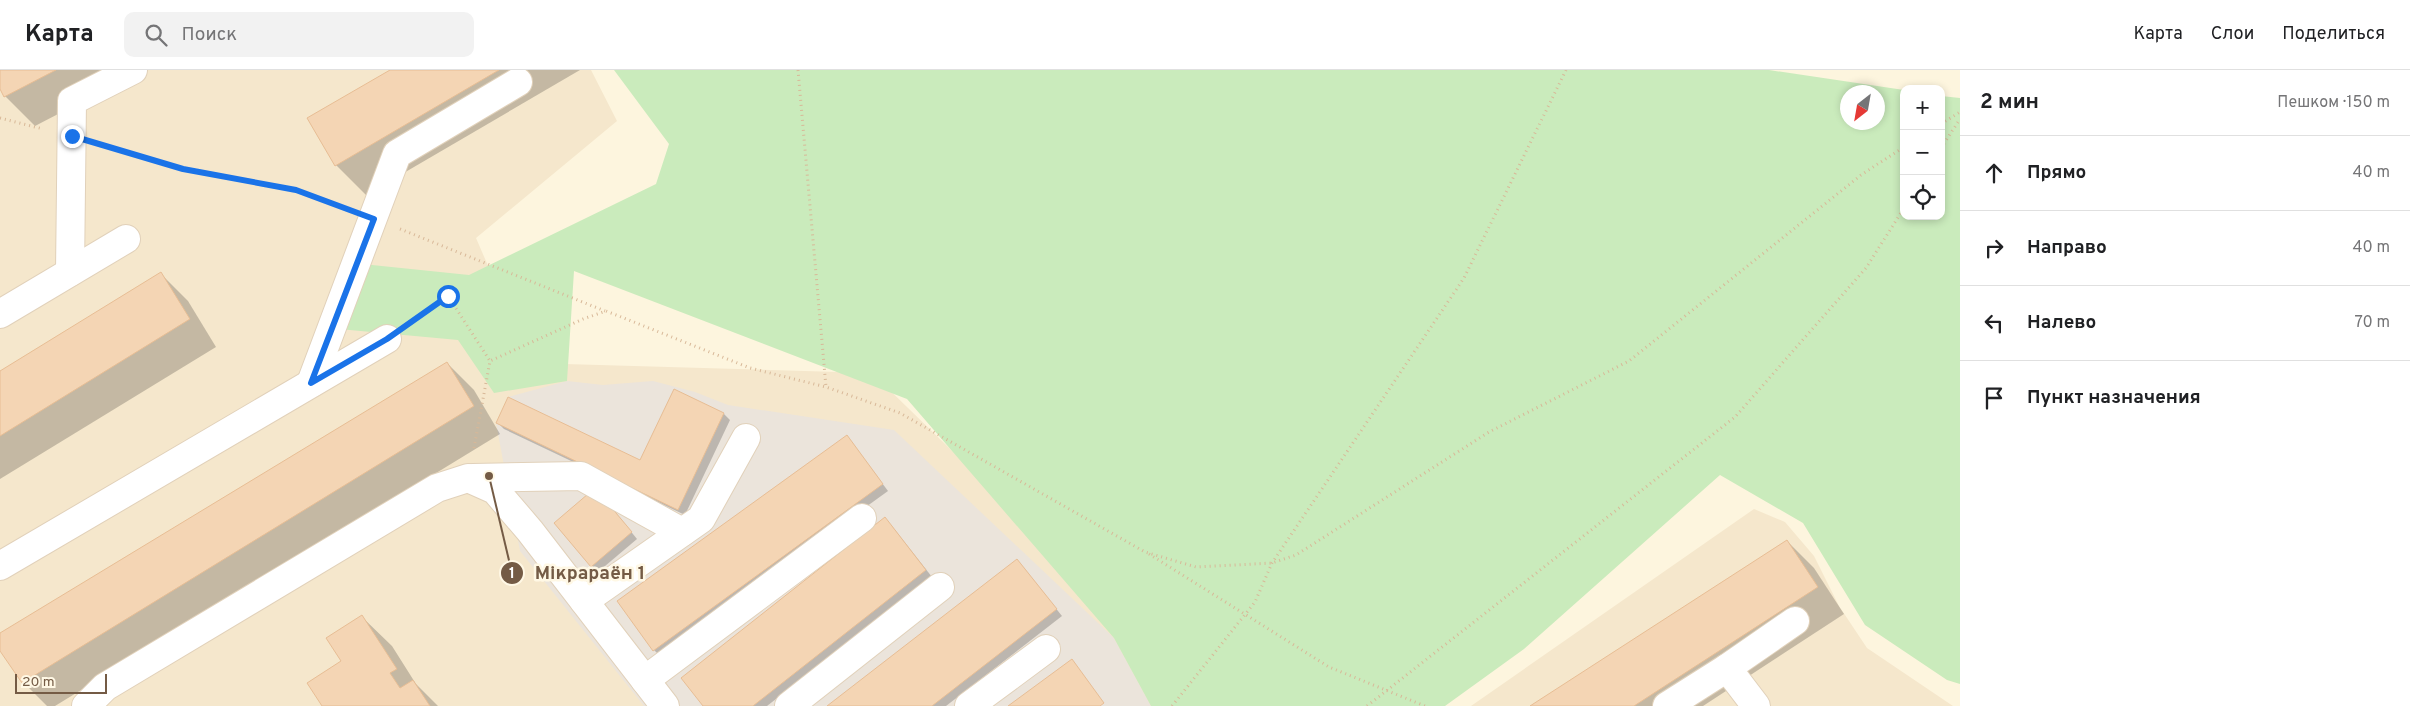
<!DOCTYPE html>
<html lang="ru">
<head>
<meta charset="utf-8">
<style>
	:root { --surface:#fff; --page:#f2f2f2; --text:#202124; --muted:#757577; --line:#e0e0e0 }
	body { margin:0; font-family:Overpass,sans-serif; background:var(--page); color:var(--text) }
	.controls { position:absolute; right:15px; top:15px; display:grid; overflow:hidden; border-radius:10px; box-shadow:0 2px 8px #0003 }
	.controls button { width:45px; height:45px; display:grid; place-items:center; padding:0; border:0; border-bottom:1px solid var(--line); background:var(--surface); color:var(--text); font:25px sans-serif }
	.compass { position:absolute; left:1840px; top:15px; width:45px; height:45px; border-radius:50%; background:var(--surface); box-shadow:0 2px 8px #0003; rotate:211deg }
	.scale { position:absolute; left:15px; bottom:12px; width:92px; box-sizing:border-box; padding-left:5px; border:2px solid #745b45; border-top:0; font-size:14px; line-height:18px; white-space:nowrap; color:#745b45; -webkit-text-stroke:4px #fff8e5; paint-order:stroke }
	.stop { position:absolute; width:15px; height:15px; margin:-11px; border:4px solid #1a73e8; border-radius:50%; background:#fff }
	.stop.end { background:#1a73e8; border-color:#fff; box-shadow:0 1px 5px #0008 }
	.list { margin:0; padding:0; list-style:none }
	h2 { display:flex; justify-content:space-between; align-items:center; height:65px; margin:0; padding:0 20px; font-size:21px }
	h2 small { font-size:16px; font-weight:400; color:var(--muted) }
	.list li { display:grid; grid-template-columns:32px 1fr auto; gap:15px; align-items:center; box-sizing:border-box; height:75px; padding:0 20px; border-top:1px solid var(--line) }
	.list b { display:block; font-size:19px; white-space:nowrap }
	.list em { font-size:16px; font-style:normal; color:var(--muted) }
	.icon { flex:none; width:28px; height:28px; fill:none; stroke:currentColor; stroke-width:2; stroke-linecap:round; stroke-linejoin:round }
	.map { position:relative; flex:none; width:1960px; height:636px; overflow:hidden }
	header { display:flex; align-items:center; gap:30px; box-sizing:border-box; height:70px; padding:0 25px; background:var(--surface); border-bottom:1px solid var(--line) }
	header strong { font-size:24px }
	nav { display:flex; gap:28px; margin-inline-start:auto; font-size:18px }
	.search { width:350px; height:45px; background:var(--page); display:flex; align-items:center; gap:12px; box-sizing:border-box; padding:0 18px; border-radius:10px; color:var(--muted); font-size:19px }
	main { display:flex }
	aside { flex:1; background:var(--surface) }
	.map>svg:first-child { display:block }
</style>
</head>
<body>
<header>
<strong>Карта</strong>
<div class="search"><svg class="icon" aria-label="search" viewBox="0 0 24 24"><circle cx="10" cy="10" r="6"/><path d="M15 15l6 6"/></svg>Поиск</div>
<nav><a>Карта</a><a>Слои</a><a>Поделиться</a></nav>
</header>
<main>
<div class="map">
<svg width="1960" height="636" viewBox="0 0 1960 636">
	<rect width="100%" height="100%" fill="#fdf5de"/>
	<g fill="#f5e7cc">
		<polygon points="0,0 591,0 617,51 476,168 530,293 872,303 1084,509 1167,636 0,636"/>
		<polygon points="1754,439 1785,452 1814,486 1839,536 1867,578 1953,636 1471,636"/>
	</g>
	<polygon fill="#ebe4db" points="567,311 603,315 653,311 695,322 728,335 894,360 1114,568 1151,636 644,636 520,481 496,353 508,327"/>
	<path fill="#caebbc" fill-rule="evenodd" d="M614 0H1769L1904 20V146H1941V26L1960 28V614L1947 610 1865 555 1803 453 1720 405 1524 579 1445 636H1151L1114 568 907 329 574 201 567 311 494 323 458 270 339 259 343 192 469 205 656 114 669 74ZM1848 22H1878V52H1848Z"/>
	<g fill="#0003">
		<polygon points="0,0 143,0 35,56 5,26 0,16"/>
		<polygon points="392,0 580,0 366,125 336,95 309,49"/>
		<polygon points="161,204 188,231 216,277 0,409 0,302"/>
		<polygon points="447,293 474,320 500,364 55,636 47,636 23,612 0,579 0,565"/>
		<polygon points="674,320 724,344 730,350 685,445 504,359 497,352 641,391"/>
		<polygon points="847,366 888,421 660,586 654,580"/>
		<polygon points="602,426 637,469 598,502 592,496"/>
		<polygon points="891,455 932,507 767,636 704,636"/>
		<polygon points="1787,471 1814,498 1844,544 1703,636 1533,636"/>
		<polygon points="1017,490 1062,546 946,636 829,636"/>
		<polygon points="362,547 392,576 416,614 438,636 323,636"/>
	</g>
	<g fill="#f4d5b4" stroke="#e7bd94">
		<polygon points="0,0 56,0 4,27 0,19"/>
		<polygon points="390,0 499,0 335,96 307,48"/>
		<polygon points="161,202 190,249 0,366 0,301"/>
		<polygon points="447,292 474,336 22,613 0,581 0,563"/>
		<polygon points="674,319 724,343 678,440 496,353 508,327 640,390"/>
		<polygon points="847,365 883,414 653,581 617,531"/>
		<polygon points="595,418 632,462 591,497 554,453"/>
		<polygon points="885,447 926,500 753,636 703,636 681,608"/>
		<polygon points="1787,470 1818,517 1634,636 1530,636"/>
		<polygon points="1017,489 1057,539 932,636 827,636"/>
		<polygon points="362,545 397,599 390,603 400,618 413,610 430,636 322,636 307,613 341,591 326,568"/>
		<polygon points="1072,589 1104,633 1100,636 1008,636"/>
	</g>
	<g fill="none" stroke-linecap="round" stroke-linejoin="round">
		<defs>
			<g id="minor">
				<polyline points="70,202 72,31 133,0"/>
				<polyline points="0,244 126,169"/>
				<polyline points="311,313 397,84 518,12"/>
				<polyline points="473,408 581,406 682,462"/>
				<polyline points="0,496 387,269"/>
				<polyline points="584,531 701,449 746,368"/>
				<polyline points="1727,598 1795,551"/>
				<polyline points="645,610 862,448"/>
				<polyline points="86,636 105,617 437,418 468,408 495,420 530,461 665,636"/>
				<polyline points="789,636 940,517"/>
				<polyline points="969,636 1046,579"/>
				<polyline points="1667,636 1727,598 1756,636"/>
			</g>
		</defs>
		<use href="#minor" stroke="#e1d1ba" stroke-width="30"/>
		<g stroke="#d8b898" stroke-width="3" stroke-dasharray="1 4" stroke-linecap="butt">
			<polyline points="798,0 826,317"/>
			<polyline points="0,48 43,59"/>
			<polyline points="1941,54 1960,42"/>
			<polyline points="100,75 183,99 296,120 345,138"/>
			<polyline points="1941,78 1960,49"/>
			<polyline points="400,159 605,241"/>
			<polyline points="411,252 448,226 490,291"/>
			<polyline points="474,378 490,291 583,249 606,241 750,298 826,317 900,343 1145,482 1196,497 1272,493 1296,485 1489,362 1629,291 1861,105 1904,77"/>
			<polyline points="1149,484 1329,597 1425,636"/>
			<polyline points="1172,636 1255,532 1272,493 1464,208 1566,0"/>
			<polyline points="1367,636 1735,347 1866,198 1904,138"/>
		</g>
		<use href="#minor" stroke="#fff" stroke-width="28"/>
	</g>
	<g fill="none" stroke-linecap="round" stroke-linejoin="round">
		<polyline stroke="#1a73e8" stroke-width="6" points="72,66 183,99 296,120 374,149 311,313 387,269 448,226"/>
	</g>
	<path fill="none" stroke="#745b45" stroke-width="2" d="M489 406L512 503"/>
	<g fill="#745b45" stroke="#fff8e5" stroke-width="2">
		<circle cx="489" cy="406" r="5"/>
		<circle cx="512" cy="503" r="12"/>
	</g>
	<g font-size="15" text-anchor="middle" font-weight="bold" fill="#fff">
		<text x="512" y="508">1</text>
	</g>
	<g font-size="19" text-anchor="middle" font-weight="bold" fill="#745b45" stroke="#fff8e5" stroke-width="5" stroke-linejoin="round" paint-order="stroke">
		<text x="590" y="509">Мікрараён 1</text>
	</g>
</svg>
<div class="controls">
<button>+</button>
<button>−</button>
<button><svg class="icon" aria-label="locate" viewBox="0 0 24 24"><circle cx="12" cy="12" r="6"/><path d="M12 2v4M12 18v4M2 12h4M18 12h4"/></svg></button>
</div>
<svg class="compass" viewBox="-18 -18 36 36"><path d="M0-13l5 13h-10z" fill="#e53935"/><path d="M0 13l5-13h-10z" fill="#757577"/></svg>
<div class="scale">20 m</div>
<div class="stop" style="left:448px;top:226px"></div>
<div class="stop end" style="left:72px;top:66px"></div>
</div>
<aside>
<h2>2 мин<small>Пешком · 150 m</small></h2>
<ul class="list">
<li><svg class="icon" aria-label="ahead" viewBox="0 0 24 24"><path d="M12 20V5M6 11l6-6 6 6"/></svg><div><b>Прямо</b></div><em>40 m</em></li>
<li><svg class="icon" aria-label="right" viewBox="0 0 24 24"><path d="M7 20v-9h11M14 6l5 5-5 5"/></svg><div><b>Направо</b></div><em>40 m</em></li>
<li><svg class="icon" aria-label="left" viewBox="0 0 24 24"><path d="M17 20v-9H6M10 6l-5 5 5 5"/></svg><div><b>Налево</b></div><em>70 m</em></li>
<li><svg class="icon" aria-label="arrive" viewBox="0 0 24 24"><path d="M6 21V4h12l-3 4 3 4H6"/></svg><div><b>Пункт назначения</b></div></li>
</ul>
</aside>
</main>
</body>
</html>
